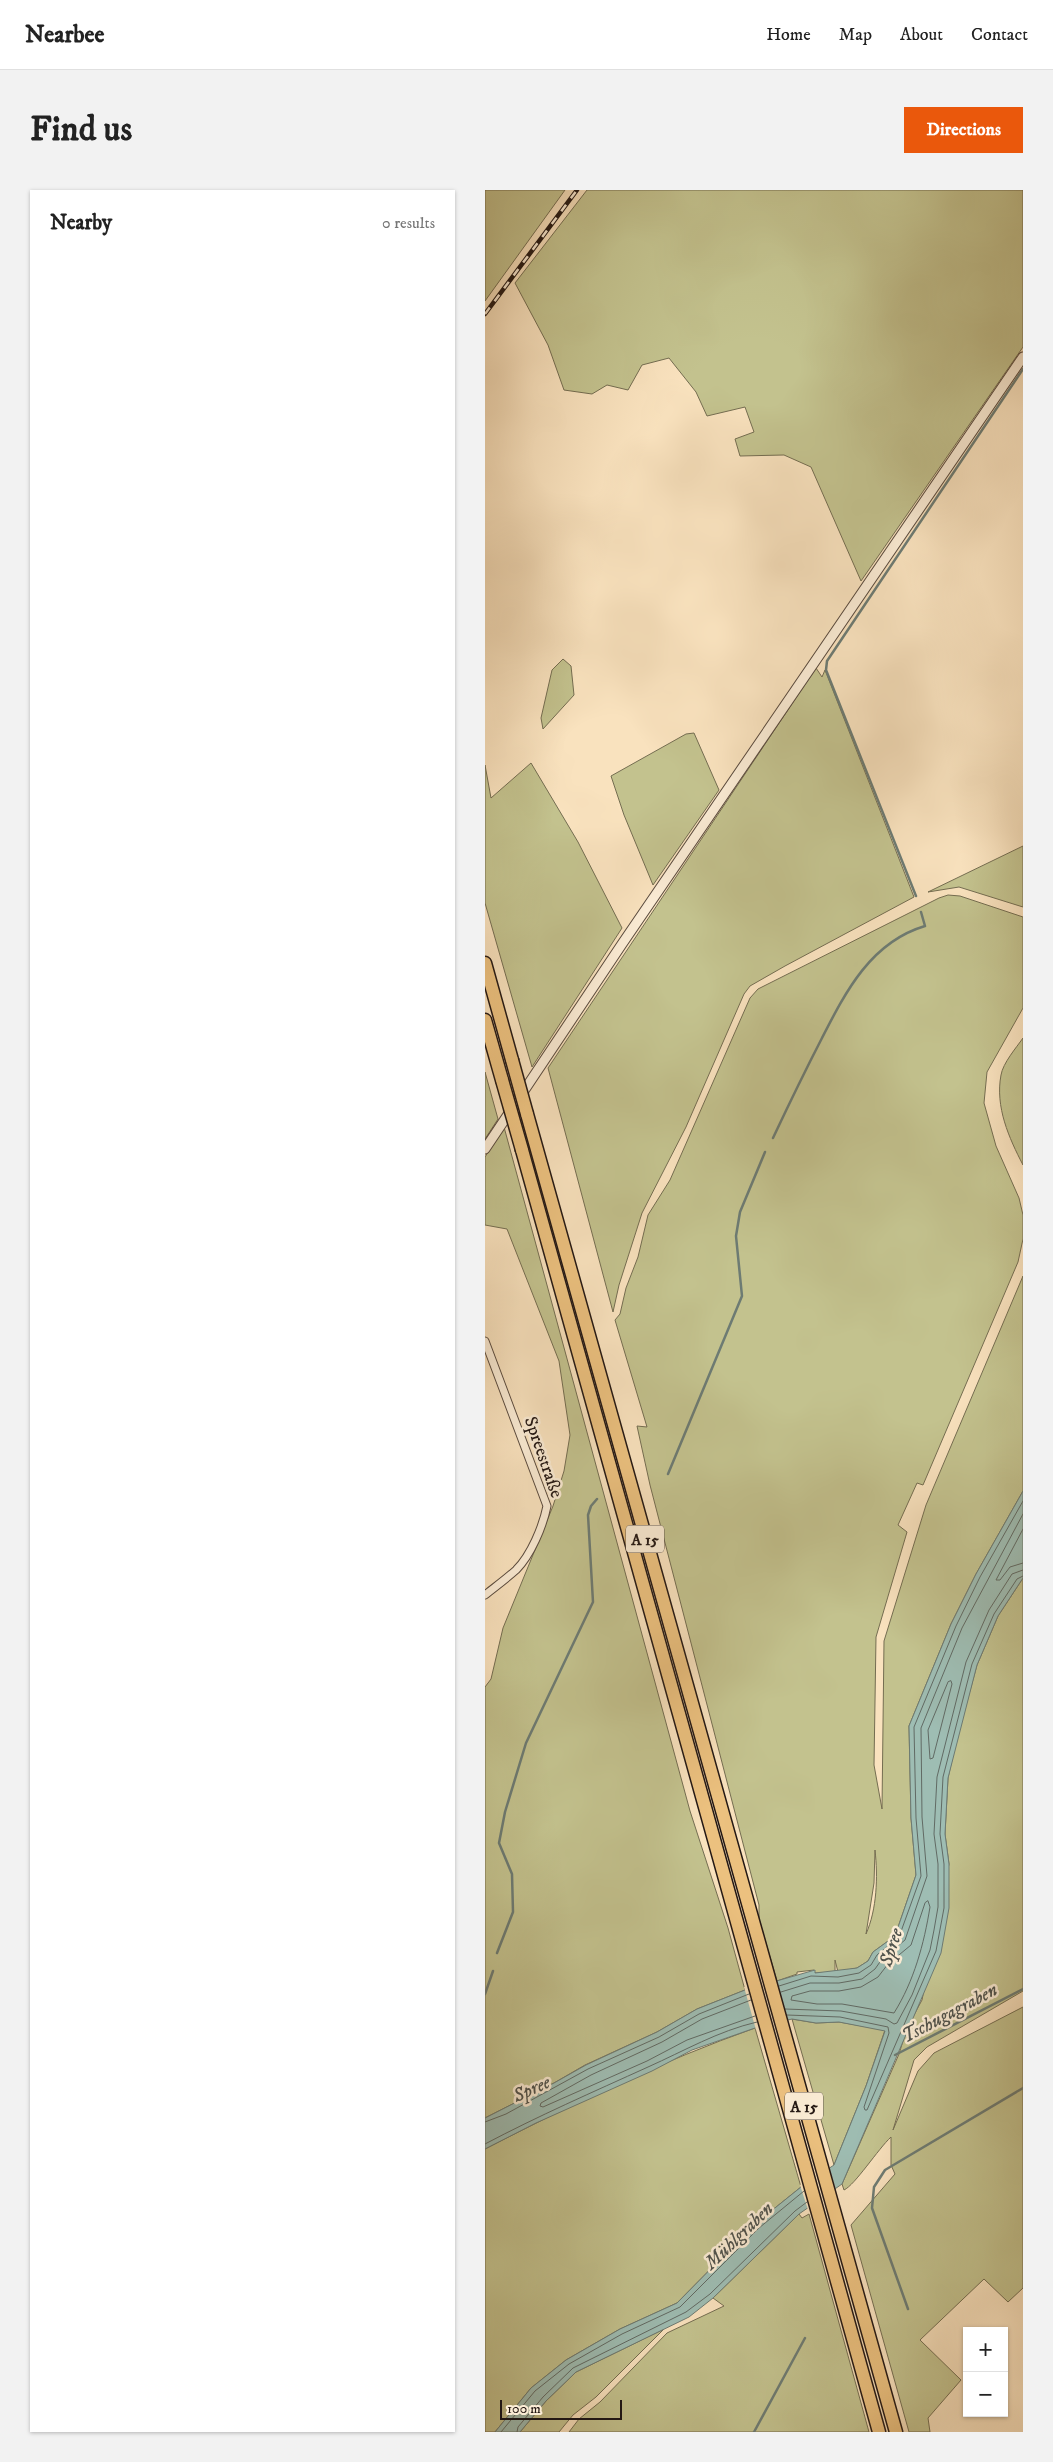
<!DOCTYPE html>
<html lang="en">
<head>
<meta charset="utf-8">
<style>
	:root { --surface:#fff; --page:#f2f2f2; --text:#222; --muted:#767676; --line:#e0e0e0; --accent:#ea580c }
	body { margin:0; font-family:"IM FELL DW Pica",serif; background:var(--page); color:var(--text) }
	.controls { position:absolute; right:15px; bottom:15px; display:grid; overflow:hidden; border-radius:0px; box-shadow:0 1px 4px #0004 }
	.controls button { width:45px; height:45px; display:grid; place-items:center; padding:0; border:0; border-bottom:1px solid var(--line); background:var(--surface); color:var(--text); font:25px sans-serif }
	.scale { position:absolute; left:15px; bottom:12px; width:122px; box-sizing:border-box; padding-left:5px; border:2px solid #241814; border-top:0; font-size:14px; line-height:18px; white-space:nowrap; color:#241814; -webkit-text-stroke:4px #fbecd5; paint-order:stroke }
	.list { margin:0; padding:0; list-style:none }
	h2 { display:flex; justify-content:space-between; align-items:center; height:65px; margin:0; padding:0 20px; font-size:21px }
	h2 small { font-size:16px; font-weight:400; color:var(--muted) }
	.map { position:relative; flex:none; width:538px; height:2242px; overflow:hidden; border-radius:0px }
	header { display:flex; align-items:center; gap:30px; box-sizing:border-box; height:70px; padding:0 25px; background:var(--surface); border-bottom:1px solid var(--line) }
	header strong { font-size:24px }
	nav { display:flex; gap:28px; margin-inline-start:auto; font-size:18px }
	.intro { display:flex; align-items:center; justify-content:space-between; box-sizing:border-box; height:120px; padding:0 30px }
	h1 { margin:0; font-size:35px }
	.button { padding:12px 22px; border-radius:0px; background:var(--accent); color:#fff; font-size:18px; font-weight:700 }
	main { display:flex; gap:30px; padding:0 30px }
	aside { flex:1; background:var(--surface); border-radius:0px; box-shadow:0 1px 4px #0004 }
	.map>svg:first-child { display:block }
</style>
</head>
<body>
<header>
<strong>Nearbee</strong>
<nav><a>Home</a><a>Map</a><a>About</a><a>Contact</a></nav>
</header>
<div class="intro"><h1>Find us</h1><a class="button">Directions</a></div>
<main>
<aside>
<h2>Nearby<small>0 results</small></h2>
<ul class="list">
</ul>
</aside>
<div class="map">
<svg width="538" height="2242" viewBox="0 0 538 2242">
	<rect width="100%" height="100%" fill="#f9e2be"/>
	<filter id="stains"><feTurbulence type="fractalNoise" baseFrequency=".004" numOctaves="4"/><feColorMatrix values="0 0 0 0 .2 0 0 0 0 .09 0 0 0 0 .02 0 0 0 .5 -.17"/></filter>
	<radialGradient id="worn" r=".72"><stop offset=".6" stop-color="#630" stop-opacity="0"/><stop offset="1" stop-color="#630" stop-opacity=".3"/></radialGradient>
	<g fill="#c3c28e" stroke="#746d51" fill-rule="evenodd">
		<polygon points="0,0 80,0 0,111"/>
		<polygon points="102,0 538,0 538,157 376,391 326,277 299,265 255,266 250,249 269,242 260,217 222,226 211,202 184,168 157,175 143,200 122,195 107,204 79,200 63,155 30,93"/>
		<polygon points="78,469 86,476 89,505 58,539 56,528 67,480"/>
		<polygon points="331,478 337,487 340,480 429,707 300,776 265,796 259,804 201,937 157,1023 134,1095 128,1122 63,878"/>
		<polygon points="209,543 234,600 168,695 139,625 126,586 201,544"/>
		<polygon points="46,573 93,652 137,738 47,877 0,713 0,575 6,608"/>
		<polygon points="538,656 538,717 474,697 443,702"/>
		<path d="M463 705 475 706 538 727V818L502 882 499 913 511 956 534 1008 538 1025V1049L533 1072 438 1295 432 1293 413 1335 422 1342 391 1447 389 1575 397 1619 399 1451 441 1315 538 1086V1301L491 1384 466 1434 424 1536 426 1628 431 1685 410 1746 388 1762 383 1771 372 1778 353 1782 350 1770V1782L330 1783 329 1780 312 1782V1784L292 1791 274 1729V1715L165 1295 152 1236 162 1237 130 1130 135 1124 141 1098 153 1067 163 1025 185 990 265 808 273 799 454 708ZM390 1660C393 1687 392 1719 381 1744L389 1693Z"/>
		<path d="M538 848V975C524 948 510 917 516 885 518 873 531 858 538 848Z"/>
		<polygon points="0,882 13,929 0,949"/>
		<polygon points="19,937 205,1621 243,1738 260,1800 212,1819 172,1842 100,1875 69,1893 0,1928 0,1497 6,1489 18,1438 68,1316 79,1281 85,1245 74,1171 22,1039 0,1035 0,967"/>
		<path d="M538 1388V1801L442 1857 429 1870 408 1940 433 1881 449 1863 538 1817V2098L523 2112 499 2089 435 2150 476 2190 443 2228 445 2242H424L366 2035 410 1984 406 1975V1947C393 1959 370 1995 359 2000L357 1994 414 1864 422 1838 437 1810 464 1674 460 1644 463 1588 471 1552 492 1475 513 1426Z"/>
		<polygon points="307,1829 331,1833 354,1832 400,1840 381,1896 349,1975"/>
		<path d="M270 1838 316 1997 270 2034 192 2113 135 2139 81 2170 46 2198 10 2242H0V1959C87 1914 177 1871 270 1838Z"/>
		<polygon points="314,2024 317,2028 324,2024 384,2242 84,2242 94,2229 115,2212 182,2143 239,2116 228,2108"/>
		<polygon points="179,2139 111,2207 88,2225 74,2242 35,2242 61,2211 91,2182"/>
	</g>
	<polygon fill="#9ebdb3" stroke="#6d7b73" points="538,1301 538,1388 513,1426 492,1475 463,1588 460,1644 464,1674 464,1718 456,1763 357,1994 314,2024 228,2108 204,2127 91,2182 61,2211 35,2242 10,2242 46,2198 81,2170 135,2139 192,2113 270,2034 316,1997 349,1975 381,1896 400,1841 354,1832 331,1833 307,1829 270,1838 207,1860 167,1881 51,1933 0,1959 0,1928 69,1893 101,1875 172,1842 212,1819 260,1800 330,1780 330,1783 372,1778 383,1771 388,1762 410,1746 431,1685 426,1628 424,1536 466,1434 491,1384"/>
	<g fill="#f9e2be">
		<polygon points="291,1789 304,1833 271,1840 259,1797"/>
		<polygon points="344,1976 351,2001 323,2020 315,1995"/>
	</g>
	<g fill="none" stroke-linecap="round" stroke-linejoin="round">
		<g stroke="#616a64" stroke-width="1">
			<polyline points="538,1339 511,1390 515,1390 525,1377 538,1373"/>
			<polygon points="466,1491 467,1494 448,1568 445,1569 443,1540 463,1492"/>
			<path d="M443 1711 445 1717C439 1754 429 1791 409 1823L357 1814H332L306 1810 307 1806 325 1801H354L376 1797 393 1787 403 1774 426 1755 440 1713Z"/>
			<polyline points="294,1796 326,1786 353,1787 374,1783 386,1775 392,1765 414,1747 436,1686 431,1628 429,1537 471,1436 495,1387 538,1311"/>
			<polyline points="296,1802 325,1793 354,1793 377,1789 390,1779 397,1769 420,1750 442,1686 437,1627 436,1538 477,1438 538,1324"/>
			<polyline points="266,1810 217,1829 177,1852 106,1885 56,1913 55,1916 58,1917 162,1871 202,1850 270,1826"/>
			<polyline points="300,1819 356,1821 401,1829 409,1834 412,1833 427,1805 445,1760 449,1740 453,1717 453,1674 449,1644 452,1587 481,1472 504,1420 527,1384 538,1380"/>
			<polyline points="302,1825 355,1827 403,1837 404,1843 379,1917 380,1920 382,1920 451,1761 459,1718 459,1674 455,1644 458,1587 487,1474 509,1424 532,1389 538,1386"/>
			<polyline points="0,1932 21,1924 103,1879 174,1847 214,1824 264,1804"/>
			<path d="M0 1954C53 1926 108 1902 163 1877 199 1861 233 1841 272 1832"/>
			<polyline points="16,2242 50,2201 84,2174 137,2144 195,2117 274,2038 319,2001"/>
			<polyline points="32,2242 33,2237 58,2207 88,2178 201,2122 225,2104 310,2021 322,2012"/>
		</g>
		<g stroke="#6d7b73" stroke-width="2.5">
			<polyline points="431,706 341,480 342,471 538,179"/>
			<path d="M288 948C304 914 320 881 337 848 361 801 386 752 440 736L436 722"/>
			<polyline points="183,1284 257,1106 251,1046 255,1022 280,962"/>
			<polyline points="12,1763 28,1722 27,1684 14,1653 20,1622 41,1553 108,1412 103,1325 106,1316 112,1309"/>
			<polyline points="0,1804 8,1781"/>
			<polyline points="410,1865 538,1799"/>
			<polyline points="423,2119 387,2018 389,1997 400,1980 538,1898"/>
			<polyline points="269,2242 320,2148"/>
		</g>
		<defs>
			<path id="minor" d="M0 1151 62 1316C58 1336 46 1365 31 1380 21 1389 10 1397 0 1405"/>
			<polyline id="tertiary" points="0,959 137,754 538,167"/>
			<g id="motorway">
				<polyline points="0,773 27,870"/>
				<polyline points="0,830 17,890"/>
				<polyline points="42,924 411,2242"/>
				<polyline points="37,960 394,2242"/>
			</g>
		</defs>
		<use href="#minor" stroke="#594a3e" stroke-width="9"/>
		<use href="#tertiary" stroke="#594a3e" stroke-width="11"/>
		<use href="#motorway" stroke="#241814" stroke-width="15"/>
		<use href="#minor" stroke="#fbecd5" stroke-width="7"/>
		<use href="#tertiary" stroke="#fbecd5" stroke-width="9"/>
		<use href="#motorway" stroke="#ecc17f" stroke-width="12"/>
		<defs>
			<polyline id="rail" points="0,124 92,0"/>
		</defs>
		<use href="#rail" stroke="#241814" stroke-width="4.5"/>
		<use href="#rail" stroke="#fbecd5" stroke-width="2.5" stroke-dasharray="8" stroke-linecap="butt"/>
		<defs>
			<g id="motorway-bridge">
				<polyline points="27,870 42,924"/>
				<polyline points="17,890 37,960"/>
			</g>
		</defs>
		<use href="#motorway-bridge" stroke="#241814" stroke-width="15" stroke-linecap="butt"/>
		<use href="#motorway-bridge" stroke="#ecc17f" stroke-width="12"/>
	</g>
	<g text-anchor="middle" stroke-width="5" stroke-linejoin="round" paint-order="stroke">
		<g fill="#fbecd5" stroke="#64584e" stroke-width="1">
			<rect x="141" y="1335.5" width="38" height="27" rx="4"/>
			<rect x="300" y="1902.5" width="38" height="27" rx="4"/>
		</g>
		<g font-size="16" font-weight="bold" fill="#241814">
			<text x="160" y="1355">A 15</text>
			<text x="319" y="1922">A 15</text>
		</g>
		<g font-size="18" fill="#241814" stroke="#fbecd5">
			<text transform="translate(59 1267) rotate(71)" y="6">Spreestraße</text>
		</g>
		<g font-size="19" font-style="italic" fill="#4f524c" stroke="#fbecd5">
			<text transform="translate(405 1757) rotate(-73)" y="7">Spree</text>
			<text transform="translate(464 1822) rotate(-28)" y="7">Tschugagraben</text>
			<text transform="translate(46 1898) rotate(-25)" y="7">Spree</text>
			<text transform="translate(253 2045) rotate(-44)" y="7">Mühlgraben</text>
		</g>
	</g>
	<rect width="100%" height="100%" filter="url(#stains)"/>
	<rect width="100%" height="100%" fill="url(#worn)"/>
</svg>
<div class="controls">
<button>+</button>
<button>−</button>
</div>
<div class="scale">100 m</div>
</div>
</main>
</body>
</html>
